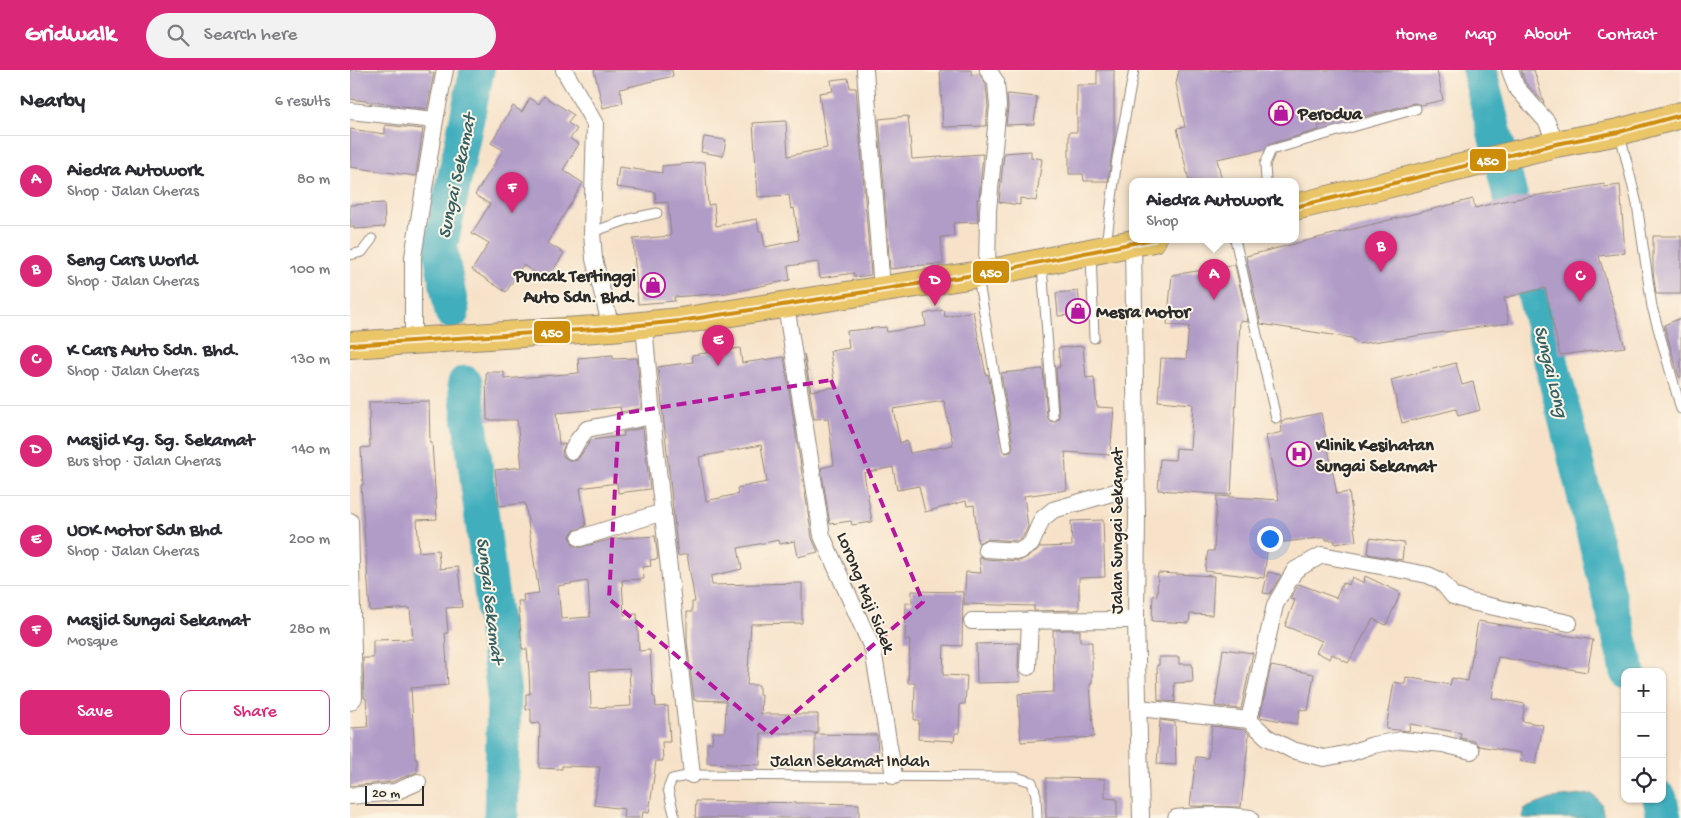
<!DOCTYPE html>
<html lang="en">
<head>
<meta charset="utf-8">
<style>
	:root { --surface:#fff; --page:#f2f2f3; --text:#2b2b33; --muted:#7c7c81; --line:#e1e1e2; --accent:#db2777 }
	body { margin:0; font-family:"Gochi Hand",sans-serif; background:var(--page); color:var(--text) }
	.controls { position:absolute; right:15px; bottom:15px; display:grid; overflow:hidden; border-radius:10px; box-shadow:0 1px 4px #0004 }
	.controls button { width:45px; height:45px; display:grid; place-items:center; padding:0; border:0; border-bottom:1px solid var(--line); background:var(--surface); color:var(--text); font:25px sans-serif }
	.scale { position:absolute; left:15px; bottom:12px; width:59px; box-sizing:border-box; padding-left:5px; border:2px solid #2b2b2b; border-top:0; font-size:14px; line-height:18px; white-space:nowrap; color:#2b2b2b; -webkit-text-stroke:4px #fcf5e5; paint-order:stroke }
	.you { position:absolute; left:919px; top:468px; width:18px; height:18px; margin:-12px; border:4px solid #fff; border-radius:50%; background:#1a73e8; box-shadow:0 0 0 8px #1a73e833 }
	.badge { display:grid; place-items:center; width:32px; height:32px; border-radius:50%; background:var(--accent); color:#fff; font-size:16px; font-weight:700 }
	.pin { position:absolute; translate:-50% -41px; filter:drop-shadow(0 1px 2px #0008) }
	.pin::after { content:''; position:absolute; top:26px; width:18px; height:15px; background:inherit; clip-path:polygon(0 0,100% 0,50% 100%) }
	.popup { position:absolute; left:779px; top:108px; width:170px; height:65px; box-sizing:border-box; display:grid; place-content:center; border-radius:10px; background:var(--surface); filter:drop-shadow(0 1px 4px #0005); font-size:16px; white-space:nowrap; color:var(--muted) }
	.popup b { font-size:19px; color:var(--text) }
	.popup::after { content:''; position:absolute; left:50%; top:100%; margin-left:-10px; border:10px solid transparent; border-top-color:var(--surface) }
	.list { margin:0; padding:0; list-style:none }
	h2 { display:flex; justify-content:space-between; align-items:center; height:65px; margin:0; padding:0 20px; font-size:21px }
	h2 small { font-size:16px; font-weight:400; color:var(--muted) }
	.list li { display:grid; grid-template-columns:32px 1fr auto; gap:15px; align-items:center; box-sizing:border-box; height:90px; padding:0 20px; border-top:1px solid var(--line) }
	.list b { display:block; font-size:19px; white-space:nowrap }
	.list p { margin:0; font-size:16px; white-space:nowrap; color:var(--muted) }
	.list em { font-size:16px; font-style:normal; color:var(--muted) }
	.actions { display:flex; gap:10px; padding:15px 20px }
	.actions a { flex:1; padding:11px 0; border:1px solid var(--accent); border-radius:10px; text-align:center; font-size:18px; color:var(--accent) }
	.actions .main { background:var(--accent); color:#fff }
	.icon { flex:none; width:28px; height:28px; fill:none; stroke:currentColor; stroke-width:2; stroke-linecap:round; stroke-linejoin:round }
	.map { position:relative; flex:none; width:1331px; height:748px; overflow:hidden }
	header { display:flex; align-items:center; gap:30px; box-sizing:border-box; height:70px; padding:0 25px; background:var(--accent); color:#fff }
	header strong { font-size:24px }
	nav { display:flex; gap:28px; margin-inline-start:auto; font-size:18px }
	.search { width:350px; height:45px; background:var(--page); display:flex; align-items:center; gap:12px; box-sizing:border-box; padding:0 18px; border-radius:28px; color:var(--muted); font-size:19px }
	main { display:flex }
	aside { flex:1; background:var(--surface) }
	.map>svg:first-child { display:block }
</style>
</head>
<body>
<header>
<strong>Gridwalk</strong>
<div class="search"><svg class="icon" aria-label="search" viewBox="0 0 24 24"><circle cx="10" cy="10" r="6"/><path d="M15 15l6 6"/></svg>Search here</div>
<nav><a>Home</a><a>Map</a><a>About</a><a>Contact</a></nav>
</header>
<main>
<aside>
<h2>Nearby<small>6 results</small></h2>
<ul class="list">
<li><span class="badge">A</span><div><b>Aiedra Autowork</b><p>Shop · Jalan Cheras</p></div><em>80 m</em></li>
<li><span class="badge">B</span><div><b>Seng Cars World</b><p>Shop · Jalan Cheras</p></div><em>100 m</em></li>
<li><span class="badge">C</span><div><b>K Cars Auto Sdn. Bhd.</b><p>Shop · Jalan Cheras</p></div><em>130 m</em></li>
<li><span class="badge">D</span><div><b>Masjid Kg. Sg. Sekamat</b><p>Bus stop · Jalan Cheras</p></div><em>140 m</em></li>
<li><span class="badge">E</span><div><b>UOK Motor Sdn Bhd</b><p>Shop · Jalan Cheras</p></div><em>200 m</em></li>
<li><span class="badge">F</span><div><b>Masjid Sungai Sekamat</b><p>Mosque</p></div><em>280 m</em></li>
</ul>
<div class="actions"><a class="main">Save</a><a>Share</a></div>
</aside>
<div class="map">
<svg width="1331" height="748" viewBox="0 0 1331 748">
	<rect width="100%" height="100%" fill="#fcf5e5"/>
	<filter id="ink" filterUnits="userSpaceOnUse"><feTurbulence type="fractalNoise" baseFrequency=".02" numOctaves="2"/><feDisplacementMap in="SourceGraphic" scale="10" xChannelSelector="R" yChannelSelector="G"/><feConvolveMatrix kernelMatrix="1 2 1 2 8 2 1 2 1" color-interpolation-filters="sRGB"/></filter>
	<filter id="wash" filterUnits="userSpaceOnUse"><feTurbulence type="fractalNoise" baseFrequency=".0096" numOctaves="4" result="noise"/><feDisplacementMap in="SourceGraphic" scale="20" xChannelSelector="R" yChannelSelector="G"/><feGaussianBlur stdDeviation="1.12" result="paint"/><feColorMatrix in="noise" values="0 0 0 0 0 0 0 0 0 0 0 0 0 0 0 0 0 1.4 0 .05"/><feComposite in="paint" operator="in"/></filter>
	<g filter="url(#wash)">
		<rect width="100%" height="100%" fill="#f7e2c9"/>
		<polygon fill="#40aebd" stroke="#366c74" points="1242,724 1251,733 1254,748 1172,748 1174,739 1204,728"/>
		<g fill="none" stroke-linecap="round" stroke-linejoin="round">
			<g stroke="#40aebd" stroke-width="35">
				<polyline points="1129,0 1278,602"/>
				<polyline points="102,242 90,178 127,0"/>
				<polyline points="115,313 154,624 151,748"/>
				<polyline points="1310,729 1314,748"/>
			</g>
		</g>
		<g id="blocks">
			<g fill="#b19cc8" fill-rule="evenodd">
				<polygon points="0,0 80,0 80,3 84,3 77,39 0,29"/>
				<polygon points="244,0 322,0 323,6 270,19 273,33 253,38"/>
				<polygon points="590,0 621,0 622,5 629,4 636,15 638,36 636,56 593,57"/>
				<polygon points="747,0 764,0 764,70 758,111 734,111 733,104 719,104 719,62 727,62 727,15 747,15"/>
				<polygon points="829,0 1087,0 1093,30 1071,35 1064,33 1021,45 968,56 969,60 919,74 915,79 867,89 872,111 839,111 827,58 835,57 826,14"/>
				<polygon points="1171,0 1184,0 1194,33 1175,12"/>
				<polygon points="498,8 500,18 506,18 521,205 504,207 504,203 470,208 468,192 438,196 440,210 377,223 324,227 325,231 288,234 283,169 321,166 318,132 306,133 305,122 266,117 269,97 312,103 312,96 355,92 358,135 364,134 366,156 407,149 409,161 412,161 415,177 449,170 444,138 441,139 439,125 408,127 403,53 436,51 438,86 477,78 469,23 483,21 481,10"/>
				<polygon points="657,24 687,27 684,54 656,55 658,37"/>
				<polygon points="194,26 224,45 218,53 227,59 220,69 229,74 213,100 233,113 197,173 214,183 197,210 173,195 156,222 122,200 139,173 122,163 140,134 125,125 153,80 141,73 163,36 172,42 180,28 189,34"/>
				<polygon points="558,46 562,89 633,84 629,129 627,129 628,152 603,153 604,166 591,167 593,194 558,196 558,197 540,199 529,49"/>
				<polygon points="35,55 73,59 66,106 0,97 0,59 35,64"/>
				<polygon points="354,67 376,70 373,86 351,82"/>
				<polygon points="681,81 681,87 692,89 686,131 670,128 670,135 649,132 654,83"/>
				<polygon points="1254,114 1255,117 1270,115 1275,183 1249,186 1275,277 1210,285 1195,218 1154,228 1159,253 1008,274 1002,268 911,254 896,186 1123,129 1125,138 1148,132"/>
				<polygon points="34,133 35,157 4,159 4,157 0,157 0,135"/>
				<polygon points="1303,166 1331,166 1331,224 1306,224 1303,201"/>
				<polygon points="885,195 898,252 890,251 881,425 808,420 810,389 825,390 826,378 840,379 843,334 808,331 811,288 836,289 839,256 817,255 822,205"/>
				<polygon points="728,221 731,244 708,246 706,223"/>
				<path d="M594 240 595 247 623 241 636 305 638 304 653 381 655 383 661 382 663 376 651 303 693 299 697 346 700 351 704 352 708 349 709 346 706 298 710 297 708 278 733 276 736 308 744 307 747 337 764 338 760 385 715 382 717 420 674 426 678 457 673 467 667 471 637 469 628 473 624 435 617 436 616 431 575 442 569 416 547 420 543 397 514 403 522 452 502 455 501 451 480 454 471 398 484 395 478 348 464 349 454 284 461 321 485 317 480 281 499 278 497 261 536 257 537 262 576 256 574 244ZM594 331 603 375 560 383 557 371 550 373 543 339Z"/>
				<polygon points="1331,248 1331,307 1329,307 1314,255"/>
				<path d="M390 278 392 293 434 287 462 468 468 482 448 487 445 471 430 474 429 470 388 478 392 499 361 506 362 515 452 513V553L401 554 397 615H409V625H412L411 644H468V663H411L410 695 357 693V673H362L363 662H375L376 631 344 630 337 572V542H342V532H345L337 484 328 486 308 297 343 292 342 285ZM411 375 417 412 387 418 388 424 356 431 349 387Z"/>
				<path d="M263 285V289L287 288 291 338 271 342 270 337 206 343 209 374H215L212 381 213 386 217 389 222 391 227 390 230 386 241 370 274 366 273 362 293 358 300 419 268 423 267 413 230 418 236 456 223 461 220 466 223 475 228 478 262 469 305 466 308 489 300 490 301 496 293 497 294 509 272 510 274 545 287 544 289 581 300 580 303 627H305L306 637 318 636 320 672H312L313 691H306L299 743 293 742 292 748H273L274 739 244 735 250 697 212 696V699L189 698 190 653 181 654V639L176 640V624H180L179 601 177 579H172L168 531H174L173 525 189 523 175 433 149 436 145 400 172 397 167 350H137L136 302H154V309L229 303 228 288ZM238 511 240 547 211 549 208 516ZM279 599 281 636 241 638 240 601Z"/>
				<polygon points="1106,293 1112,315 1123,312 1130,340 1108,346 1106,339 1052,353 1041,310"/>
				<polygon points="79,331 80,373 82,373 87,449 67,450 69,482 88,480 90,499 108,497 112,537 96,538 98,563 95,563 98,615 61,618 65,689 67,689 67,702 42,712 0,716 0,658 18,657 16,628 14,628 13,588 23,588 23,570 63,569 60,538 20,541 11,415 13,415 11,378 20,377 19,332"/>
				<polygon points="971,343 987,424 999,422 1006,471 985,474 984,470 976,470 976,467 918,474 914,508 855,501 858,481 864,481 867,426 929,430 916,366 932,362 931,351"/>
				<polygon points="753,450 755,507 729,508 729,540 684,541 684,536 614,534 616,502 631,503 629,486 635,489 670,491 686,482 690,477 722,476 721,451"/>
				<polygon points="1020,468 1054,473 1052,490 1018,484"/>
				<polygon points="918,502 931,505 920,524 913,523"/>
				<polygon points="808,503 864,506 862,545 840,544 839,553 802,551 803,525 807,526"/>
				<polygon points="1015,506 1051,523 1036,555 1023,549 998,593 982,584 980,589 966,582 972,571 935,556 945,530 940,529 949,514 986,528 993,513 999,515 1002,507 1014,513"/>
				<polygon points="562,521 613,522 612,576 594,575 593,605 617,606 615,634 610,634 609,663 605,663 604,671 568,669 569,650 564,650 565,613 558,613 560,570 555,570 556,533 562,533"/>
				<polygon points="1128,551 1243,570 1237,602 1148,587 1142,628 1175,634 1172,651 1193,655 1186,694 1170,691 1171,683 1129,676 1124,671 1110,668 1111,663 1060,654 1059,661 1036,659 1044,612 1055,614 1056,607 1100,615 1102,608 1118,611"/>
				<polygon points="703,560 730,560 730,572 742,572 742,614 740,614 744,667 671,672 668,624 704,622"/>
				<polygon points="669,573 668,597 670,612 627,613 626,574"/>
				<polygon points="873,579 903,583 891,639 865,636"/>
				<polygon points="809,587 829,587 829,594 842,594 843,612 824,613 825,632 808,630 807,595 809,595"/>
				<polygon points="921,596 964,604 958,641 950,639 947,654 910,647"/>
				<polygon points="810,650 825,652 826,695 807,694"/>
				<polygon points="862,656 895,660 899,664 891,737 840,736 846,687 858,688"/>
				<polygon points="465,664 527,665 528,685 522,685 522,694 465,693"/>
				<polygon points="696,708 755,709 755,728 767,729 767,748 696,748"/>
				<polygon points="346,731 509,734 509,748 345,748"/>
			</g>
		</g>
	</g>
	<g filter="url(#ink)">
		<use href="#blocks" fill-opacity="0" stroke="#91867a" stroke-width="1"/>
		<g fill="none" stroke-linecap="round" stroke-linejoin="round">
			<defs>
				<g id="lane">
					<polyline points="1270,64 1287,134 1302,237 1331,339"/>
					<polyline points="916,111 915,94 921,80 1066,39"/>
					<polyline points="242,162 283,148 307,143"/>
					<polyline points="885,169 926,348"/>
					<polyline points="756,175 767,89 784,0"/>
					<polyline points="741,183 744,268"/>
					<polyline points="0,185 12,182 22,169"/>
					<polyline points="692,195 703,346"/>
					<polyline points="628,207 657,377"/>
					<polyline points="325,748 318,719 322,709 342,705 666,707 682,712 686,725 687,748"/>
				</g>
				<g id="street">
					<polyline points="214,0 245,54 242,162 244,189 261,258"/>
					<polyline points="515,0 532,219"/>
					<polyline points="1160,0 1166,17 1197,52 1206,74"/>
					<polyline points="0,41 85,50"/>
					<polyline points="783,173 787,446 786,550 791,748"/>
					<polyline points="637,203 638,140 648,36 646,12 638,0"/>
					<polyline points="436,235 472,466 523,580 544,706"/>
					<polyline points="294,255 302,346 342,705"/>
					<polyline points="63,270 63,187 85,50 95,0"/>
					<polyline points="222,381 228,370 237,359 302,346"/>
					<polyline points="0,451 4,628 0,632"/>
					<polyline points="230,468 313,442"/>
					<polyline points="636,479 670,481 681,474 692,449 703,440 786,416"/>
					<polyline points="622,551 786,550"/>
					<polyline points="678,597 680,550"/>
					<polyline points="789,638 899,650 925,535 945,500 972,485 1078,505 1091,511 1103,526 1121,532 1219,553"/>
					<polyline points="899,650 917,667 942,680 974,688 1000,683 1023,675 1052,670 1093,674 1121,681"/>
					<polyline points="0,726 45,722 68,712"/>
					<path d="M826 748C851 745 875 744 900 748"/>
				</g>
				<g id="primary">
					<polyline points="945,137 1206,74 1269,62 1331,45"/>
					<polyline points="0,275 261,258 330,251 637,203 803,169"/>
				</g>
			</defs>
			<use href="#lane" stroke="#91867a" stroke-width="11"/>
			<use href="#street" stroke="#91867a" stroke-width="18"/>
			<use href="#primary" stroke="#91867a" stroke-width="28"/>
			<use href="#lane" stroke="#fff" stroke-width="9"/>
			<use href="#street" stroke="#fff" stroke-width="16"/>
			<use href="#primary" stroke="#eac669" stroke-width="26"/>
			<defs>
				<g id="bus-1">
					<polyline points="945,137 1206,74 1269,62 1331,45"/>
					<polyline points="0,275 261,258 330,251 637,203 803,169"/>
				</g>
			</defs>
			<use href="#bus-1" stroke="#fcf5e5" stroke-width="8"/>
			<use href="#bus-1" stroke="#ce8d09" stroke-width="4"/>
		</g>
	</g>
	<path fill="none" stroke="#b5179e" stroke-width="4" stroke-dasharray="10 6" stroke-linejoin="round" d="M481 310 573 532 420 664 259 529 269 344Z"/>
	<defs>
		<symbol id="shop-ring" viewBox="-11 -11 22 22"><circle r="9.5" fill="#fcf5e5" stroke="#b5179e" stroke-width="1.5"/><path d="M-5-2.5h2.3a2.7 3.5 0 0 1 5.4 0H5L5.5 6h-11ZM-1.5-2.5h3a1.5 2.3 0 0 0-3 0Z" fill="#b5179e"/></symbol>
		<symbol id="hospital-ring" viewBox="-11 -11 22 22"><circle r="9.5" fill="#fcf5e5" stroke="#b5179e" stroke-width="1.5"/><path d="M-5-5h3v3.5h4V-5h3V5h-3V1.5h-4V5h-3Z" fill="#b5179e"/></symbol>
	</defs>
	<g fill-rule="evenodd">
		<use href="#shop-ring" x="917" y="29" width="28" height="28"/>
		<use href="#shop-ring" x="289" y="201" width="28" height="28"/>
		<use href="#shop-ring" x="714" y="227" width="28" height="28"/>
		<use href="#hospital-ring" x="935" y="370" width="28" height="28"/>
	</g>
	<g text-anchor="middle" stroke-width="4" stroke-linejoin="round" paint-order="stroke">
		<g font-size="18" font-weight="bold" fill="#2b2b2b" stroke="#fcf5e5" text-anchor="start">
			<text x="948" y="49">Perodua</text>
			<text x="286" y="211" text-anchor="end">Puncak Tertinggi<tspan x="286" dy="21">Auto Sdn. Bhd.</tspan></text>
			<text x="746" y="247">Mesra Motor</text>
			<text x="966" y="380">Klinik Kesihatan<tspan x="966" dy="21">Sungai Sekamat</tspan></text>
		</g>
		<g font-size="18" fill="#2b2b2b" stroke="#fcf5e5">
			<text transform="translate(766 461) rotate(-90)" y="6">Jalan Sungai Sekamat</text>
			<text transform="translate(517 522) rotate(68)" y="6">Lorong Haji Sidek</text>
			<text x="500" y="696">Jalan Sekamat Indah</text>
		</g>
		<g font-size="19" font-style="italic" fill="#335f65" stroke="#fcf5e5">
			<text transform="translate(105 106) rotate(-78)" y="7">Sungai Sekamat</text>
			<text transform="translate(1203 301) rotate(76)" y="7">Sungai Long</text>
			<text transform="translate(142 530) rotate(83)" y="7">Sungai Sekamat</text>
		</g>
	</g>
	<g stroke="#fcf5e5" stroke-width="2">
		<rect x="1119" y="78" width="38" height="24" rx="5" fill="#ce8d09"/>
		<rect x="622" y="190" width="38" height="24" rx="5" fill="#ce8d09"/>
		<rect x="183" y="250" width="38" height="24" rx="5" fill="#ce8d09"/>
	</g>
	<g font-size="14" text-anchor="middle" font-weight="bold" fill="#fff">
		<text x="1138" y="95">450</text>
		<text x="641" y="207">450</text>
		<text x="202" y="267">450</text>
	</g>
</svg>
<div class="controls">
<button>+</button>
<button>−</button>
<button><svg class="icon" aria-label="locate" viewBox="0 0 24 24"><circle cx="12" cy="12" r="6"/><path d="M12 2v4M12 18v4M2 12h4M18 12h4"/></svg></button>
</div>
<div class="scale">20 m</div>
<div class="you"></div>
<div class="pin badge" style="left:864px;top:230px">A</div>
<div class="popup"><b>Aiedra Autowork</b>Shop</div>
<div class="pin badge" style="left:1031px;top:202px">B</div>
<div class="pin badge" style="left:1230px;top:232px">C</div>
<div class="pin badge" style="left:585px;top:236px">D</div>
<div class="pin badge" style="left:368px;top:296px">E</div>
<div class="pin badge" style="left:162px;top:143px">F</div>
</div>
</main>
</body>
</html>
